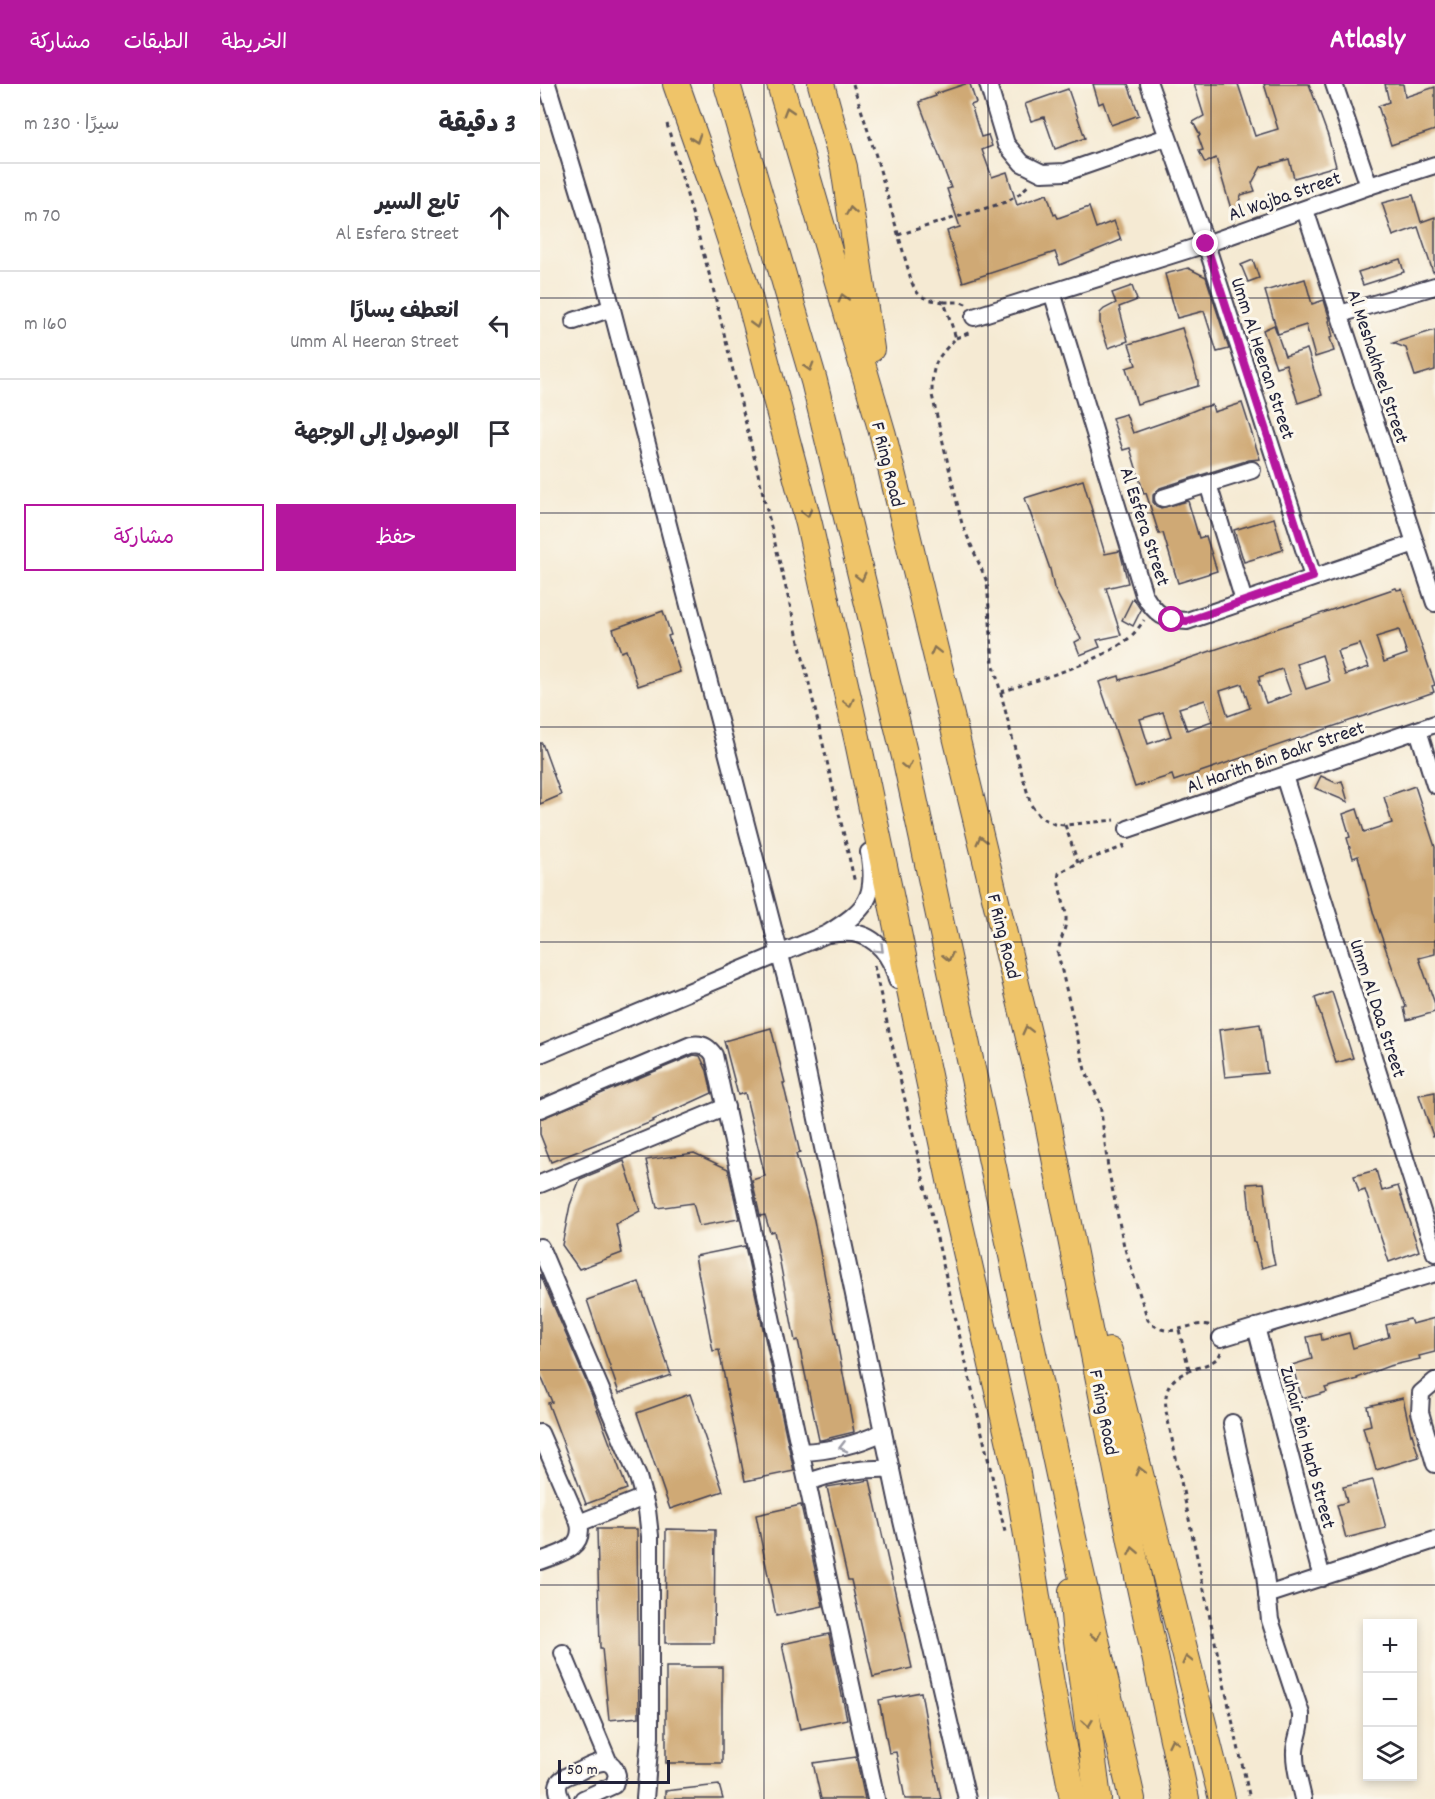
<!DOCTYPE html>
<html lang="ar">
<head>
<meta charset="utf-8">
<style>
	:root { --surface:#fff; --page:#f2f2f3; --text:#2b2b33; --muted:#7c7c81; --line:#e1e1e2; --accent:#b5179e }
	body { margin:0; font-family:Dekko,"Playpen Sans Arabic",sans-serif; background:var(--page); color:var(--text); direction:rtl }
	.controls { position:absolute; right:18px; bottom:18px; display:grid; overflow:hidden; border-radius:0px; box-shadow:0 3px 9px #0003 }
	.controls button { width:54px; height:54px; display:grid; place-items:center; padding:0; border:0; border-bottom:2px solid var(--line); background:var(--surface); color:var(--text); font:30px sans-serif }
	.scale { position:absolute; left:18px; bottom:15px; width:112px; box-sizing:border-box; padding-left:6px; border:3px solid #22223b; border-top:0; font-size:16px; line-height:21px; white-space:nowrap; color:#22223b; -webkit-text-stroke:4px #fbf7ec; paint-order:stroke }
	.stop { position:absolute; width:18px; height:18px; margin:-14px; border:4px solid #b5179e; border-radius:50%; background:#fff }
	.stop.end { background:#b5179e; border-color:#fff; box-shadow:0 2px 6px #0008 }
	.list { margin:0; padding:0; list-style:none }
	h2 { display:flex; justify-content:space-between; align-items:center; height:78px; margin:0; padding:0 24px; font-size:26px }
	h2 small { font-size:20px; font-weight:400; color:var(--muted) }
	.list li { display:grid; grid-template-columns:39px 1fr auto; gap:18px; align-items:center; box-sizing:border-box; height:108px; padding:0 24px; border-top:2px solid var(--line) }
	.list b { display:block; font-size:22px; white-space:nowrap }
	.list p { margin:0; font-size:20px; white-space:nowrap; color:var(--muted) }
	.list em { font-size:20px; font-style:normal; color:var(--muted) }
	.actions { display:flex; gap:12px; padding:18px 24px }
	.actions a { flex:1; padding:14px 0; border:2px solid var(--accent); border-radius:0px; text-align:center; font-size:21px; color:var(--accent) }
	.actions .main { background:var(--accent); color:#fff }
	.icon { flex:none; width:33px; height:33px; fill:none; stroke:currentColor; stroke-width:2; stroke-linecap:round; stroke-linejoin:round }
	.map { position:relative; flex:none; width:895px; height:1715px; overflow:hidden; direction:ltr }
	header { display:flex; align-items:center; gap:36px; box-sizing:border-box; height:84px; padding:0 30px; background:var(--accent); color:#fff }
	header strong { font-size:28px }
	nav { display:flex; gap:33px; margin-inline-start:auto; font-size:21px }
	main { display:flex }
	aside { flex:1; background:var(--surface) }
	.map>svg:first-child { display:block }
</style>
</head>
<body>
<header>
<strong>Atlasly</strong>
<nav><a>الخريطة</a><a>الطبقات</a><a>مشاركة</a></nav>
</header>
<main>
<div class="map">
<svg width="895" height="1715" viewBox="0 0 895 1715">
	<rect width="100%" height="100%" fill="#fbf7ec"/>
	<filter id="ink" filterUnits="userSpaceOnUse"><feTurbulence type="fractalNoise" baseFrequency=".0167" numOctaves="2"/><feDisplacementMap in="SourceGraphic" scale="12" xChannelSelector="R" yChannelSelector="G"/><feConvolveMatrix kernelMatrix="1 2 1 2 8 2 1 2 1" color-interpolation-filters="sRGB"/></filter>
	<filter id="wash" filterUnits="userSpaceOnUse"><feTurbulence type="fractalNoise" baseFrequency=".008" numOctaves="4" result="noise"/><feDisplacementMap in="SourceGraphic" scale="24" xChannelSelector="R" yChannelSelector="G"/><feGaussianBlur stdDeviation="1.35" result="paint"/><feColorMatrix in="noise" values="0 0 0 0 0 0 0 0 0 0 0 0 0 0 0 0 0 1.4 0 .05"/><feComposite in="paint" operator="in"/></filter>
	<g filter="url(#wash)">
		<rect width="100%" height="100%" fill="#f5ead3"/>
		<g id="blocks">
			<g fill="#cfa974" fill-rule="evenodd">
				<polygon points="425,0 430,0 436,19 431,21 441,53 448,51 452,62 442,66 452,93 467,88 477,121 507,110 514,131 516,130 518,134 549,123 556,144 574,137 581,156 520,181 515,168 423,198 407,147 420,143 407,105 411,104 379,18 396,12 395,10"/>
				<polygon points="553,0 588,0 599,31 571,41 563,18 559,20"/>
				<polygon points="654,0 698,0 715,52 738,45 724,0 769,0 788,52 796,82 754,94 749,75 721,83 712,99 715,107 701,111 694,135 676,74 665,79 659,67 663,66 658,52 660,51 653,38 664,32"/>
				<polygon points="845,0 863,0 865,13 895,3 895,46 851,61 838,22 849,18"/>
				<polygon points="528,5 545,54 515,65 504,33 491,37 485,20"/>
				<polygon points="873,111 881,138 895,133 895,187 893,188 878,143 853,152 842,119"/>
				<polygon points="860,175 864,188 823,201 818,188"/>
				<polygon points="713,176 719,194 708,198 701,181"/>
				<polygon points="648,184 666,193 689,265 677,268 664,227 637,234 625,190"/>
				<polygon points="765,195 772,220 784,216 790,236 789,237 793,253 790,254 794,267 775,273 766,241 738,250 725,207"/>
				<polygon points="592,202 597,216 579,223 588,257 568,264 560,239 560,229 564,225 576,219 572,209"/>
				<polygon points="734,241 745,272 767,265 782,311 758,319 746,280 736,283 723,246"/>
				<polygon points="642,244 658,297 658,302 597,320 586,284 596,281 589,260"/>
				<polygon points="895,246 895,286 875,292 866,264 853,259"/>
				<polygon points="702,319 720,375 709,376 620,404 613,411 613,418 616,422 621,424 648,417 659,454 666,452 677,487 638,499 623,449 619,450 606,409 604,410 590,364 583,366 572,334 586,330 593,349 636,334 660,324 672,321 674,328"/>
				<polygon points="543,396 565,470 580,467 588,499 566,504 581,551 557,556 560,563 540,571 535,558 541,555 514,504 510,485 485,414"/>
				<polygon points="734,434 743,466 704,478 694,446"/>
				<path d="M856 504 857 506 862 505 895 601 892 602 894 608 634 697 632 691 595 703 559 598 579 592 580 596 621 584ZM859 546 867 570 844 578 836 553ZM820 560 829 583 805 591 797 567ZM782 571 790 597 766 605 757 580ZM742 585 751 610 726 619 718 597H720L719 593ZM702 600 710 624 688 632 680 607ZM665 616 672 637 647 646 639 624ZM623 628 631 652 608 660 600 635Z"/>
				<polygon points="593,514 601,526 593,542 582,536"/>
				<polygon points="123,527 131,551 128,552 140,588 98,602 86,566 81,568 73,545"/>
				<polygon points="0,659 2,659 21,711 0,720"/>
				<polygon points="781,692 796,699 802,697 808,718 775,704"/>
				<polygon points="875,702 895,763 895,870 879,874 895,920 895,928 867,936 864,924 866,923 834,831 818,772 813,774 807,754 810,753 803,730 817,725 824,748 852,739 844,713"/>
				<polygon points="792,908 813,974 796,979 775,914"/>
				<polygon points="720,940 727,989 685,993 679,946"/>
				<polygon points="231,944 245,999 243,999 260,1069 256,1070 274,1136 314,1348 281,1356 279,1356 258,1256 255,1257 234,1147 230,1148 225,1131 220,1132 212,1096 225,1092 205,1009 198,1011 184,957"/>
				<polygon points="154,971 160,972 167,987 172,1009 113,1036 114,1037 11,1078 0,1050 0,1035"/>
				<polygon points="895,1008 895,1051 893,1052 879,1011"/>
				<polygon points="154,1069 188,1085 199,1135 159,1142 153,1119 117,1124 106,1076"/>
				<polygon points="84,1077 100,1127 76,1140 82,1169 39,1185 22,1161 30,1121 40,1095"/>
				<polygon points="836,1086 842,1107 858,1102 879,1167 849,1178 825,1106 819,1108 814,1092"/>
				<polygon points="724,1099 732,1167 735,1180 722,1184 715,1158 713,1158 707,1100"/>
				<polygon points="205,1162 254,1387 205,1397 179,1266 173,1267 155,1172"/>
				<polygon points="0,1190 51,1309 87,1405 46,1420 8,1319 12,1318 0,1290"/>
				<polygon points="99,1198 131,1291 79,1309 47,1216"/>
				<polygon points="895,1234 895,1268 879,1272 880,1275 849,1282 817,1294 818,1295 785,1304 787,1308 762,1315 752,1281 772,1275 767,1253 781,1250 782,1256 809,1249 813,1264 849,1253 846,1241 870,1235 872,1240"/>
				<polygon points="150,1310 183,1407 130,1425 97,1329"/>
				<polygon points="863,1314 871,1351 872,1350 879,1373 836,1386 828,1358 827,1358 823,1343 831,1341 827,1322"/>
				<polygon points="330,1396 372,1584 333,1593 311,1496 308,1496 287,1403"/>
				<polygon points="833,1396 846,1444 806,1454 797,1421 807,1418 803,1403"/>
				<polygon points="261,1421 283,1522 236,1532 216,1431"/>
				<polygon points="57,1445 97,1445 99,1633 69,1636 62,1564 60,1564"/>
				<polygon points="126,1445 175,1446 174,1559 125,1559"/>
				<polygon points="289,1550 307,1635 260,1645 242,1560"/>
				<rect x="126" y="1583" width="56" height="96"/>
				<polygon points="381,1608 392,1670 401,1715 365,1715 356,1668 349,1669 339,1616"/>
				<polygon points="316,1673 325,1715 281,1715 273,1679"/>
				<polygon points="179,1701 183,1715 125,1715 125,1707"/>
			</g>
		</g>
	</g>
	<g filter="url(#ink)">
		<use href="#blocks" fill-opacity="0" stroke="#424052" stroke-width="1.5"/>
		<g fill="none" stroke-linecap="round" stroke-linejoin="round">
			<defs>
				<g id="minor">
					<polyline points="7,0 51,145 253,921 359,1424 427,1715"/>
					<polyline points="448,0 466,60 482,79 502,89 526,88 627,53"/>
					<polyline points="609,0 666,160 773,493"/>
					<polyline points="794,0 829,102"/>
					<polyline points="765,126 895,519"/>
					<path d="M512 208 604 511C616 531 624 536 647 537L875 459"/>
					<polyline points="800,230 895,202"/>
					<polyline points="434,233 666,160 829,102 895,81"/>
					<polyline points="34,237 72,224"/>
					<polyline points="668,400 704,517"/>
					<polyline points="623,414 712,386"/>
					<polyline points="878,646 895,701"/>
					<polyline points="744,692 895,1169"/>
					<polyline points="588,745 895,640"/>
					<path d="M288 850C296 849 305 848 313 849 337 852 352 874 357 896"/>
					<path d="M0 970 287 850C325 826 338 815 329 768"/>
					<path d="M0 1025 151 961C161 959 168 962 174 971L336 1715"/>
					<polyline points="0,1100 186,1023"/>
					<polyline points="0,1163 98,1393 107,1426 110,1452 110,1653 105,1715"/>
					<polyline points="716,1243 782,1494"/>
					<polyline points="681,1254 895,1189"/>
					<polyline points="895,1297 881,1309 880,1328 895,1380"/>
					<path d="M692 1339 725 1491 730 1536 761 1630C762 1644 756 1654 755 1667 754 1683 760 1700 763 1715"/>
					<path d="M0 1349 39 1439C45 1465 19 1470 0 1477"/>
					<path d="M261 1368C291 1367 316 1361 343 1348"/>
					<path d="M268 1398C295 1388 322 1384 351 1385"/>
					<polyline points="39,1439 104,1413"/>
					<polyline points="727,1511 895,1456"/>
					<polyline points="23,1569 69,1679"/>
					<path d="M21 1715C18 1709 16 1703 20 1697 24 1692 32 1690 38 1688 52 1681 71 1668 77 1691L74 1701 43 1715"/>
				</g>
				<g id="highway">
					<polyline points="136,0 183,133 209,213 269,440 318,658 414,1115 477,1390 511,1599 533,1715"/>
					<polyline points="187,0 274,297 366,677 524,1414 592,1715"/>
					<polyline points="240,0 343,351 501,1003 600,1503 646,1715"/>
					<polyline points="281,0 304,83 331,265"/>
					<polyline points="569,1267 682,1715"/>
					<polyline points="532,1507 535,1542 558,1715"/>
				</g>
			</defs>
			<use href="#minor" stroke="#424052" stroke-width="20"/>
			<use href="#highway" stroke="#424052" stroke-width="28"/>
			<g stroke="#424052" stroke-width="3" stroke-dasharray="4.5 4.5" stroke-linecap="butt">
				<path d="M313 0 336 72 372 199C379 216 387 215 404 218L416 254C395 276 392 280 392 311L422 440 447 498 453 578 476 669 491 721 500 733 514 740 525 741 575 736"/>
				<polyline points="127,40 172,200 268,595 315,799"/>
				<polyline points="358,151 466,118 478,111 490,100"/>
				<polyline points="404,218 421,218 428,221"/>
				<polyline points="416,254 431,248"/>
				<path d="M461 608C499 595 559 579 589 554 595 549 600 542 604 536"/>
				<polyline points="525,741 538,779"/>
				<path d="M584 760 583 763 538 779 519 789C516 802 527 822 526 837 525 848 519 858 518 870L545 986 560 1019 568 1084 584 1162 608 1236C632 1260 648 1234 672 1242"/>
				<polyline points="334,882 465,1448"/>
				<polyline points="639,1246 649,1285"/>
				<path d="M681 1268C675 1288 629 1280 626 1313 625 1317 626 1322 626 1327L684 1600 710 1715"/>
			</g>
			<use href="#minor" stroke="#fff" stroke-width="16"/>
			<use href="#highway" stroke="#efc469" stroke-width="26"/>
		</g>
		<defs><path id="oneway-chevron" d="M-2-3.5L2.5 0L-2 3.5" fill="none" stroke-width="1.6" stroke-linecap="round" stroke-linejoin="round" transform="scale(1.5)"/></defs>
		<g stroke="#887352">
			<use href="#oneway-chevron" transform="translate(248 27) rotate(-107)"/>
			<use href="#oneway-chevron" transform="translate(156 55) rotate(71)"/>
			<use href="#oneway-chevron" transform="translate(311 127) rotate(-99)"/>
			<use href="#oneway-chevron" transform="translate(303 214) rotate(-106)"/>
			<use href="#oneway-chevron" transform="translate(216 240) rotate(74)"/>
			<use href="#oneway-chevron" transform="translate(269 283) rotate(74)"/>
			<use href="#oneway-chevron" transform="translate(267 429) rotate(76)"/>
			<use href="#oneway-chevron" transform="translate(321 493) rotate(76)"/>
			<use href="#oneway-chevron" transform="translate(395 567) rotate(-104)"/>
			<use href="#oneway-chevron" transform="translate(309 619) rotate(77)"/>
			<use href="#oneway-chevron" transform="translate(367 682) rotate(78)"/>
			<use href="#oneway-chevron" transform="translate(441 756) rotate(-104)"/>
			<use href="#oneway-chevron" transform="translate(408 873) rotate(78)"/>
			<use href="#oneway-chevron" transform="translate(487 946) rotate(-104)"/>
			<use href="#oneway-chevron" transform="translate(600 1387) rotate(-104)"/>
			<use href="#oneway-chevron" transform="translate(593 1467) rotate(-101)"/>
			<use href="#oneway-chevron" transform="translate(556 1552) rotate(77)"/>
			<use href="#oneway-chevron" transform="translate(647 1576) rotate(-104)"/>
			<use href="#oneway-chevron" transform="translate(548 1639) rotate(82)"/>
			<use href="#oneway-chevron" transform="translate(633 1658) rotate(-102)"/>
		</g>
		<g stroke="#9c9ca7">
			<use href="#oneway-chevron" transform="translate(340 865) rotate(45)"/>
			<use href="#oneway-chevron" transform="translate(303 1363) rotate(166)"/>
		</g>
	</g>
	<g fill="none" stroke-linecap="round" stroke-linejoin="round" filter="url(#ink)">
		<polyline stroke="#b5179e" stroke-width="8" points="632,536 647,537 773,493 666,160"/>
	</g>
	<path fill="none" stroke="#22223b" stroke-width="1.5" stroke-opacity="0.55" d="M224 0V1715M448 0V1715M671 0V1715M0 214H895M0 429H895M0 643H895M0 858H895M0 1072H895M0 1286H895M0 1501H895"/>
	<g text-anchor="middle" stroke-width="6" stroke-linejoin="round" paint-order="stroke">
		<g font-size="20" fill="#22223b" stroke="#fbf7ec">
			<text transform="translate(744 111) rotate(-19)" y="7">Al Wajba Street</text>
			<text transform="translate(724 274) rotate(72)" y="7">Umm Al Heeran Street</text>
			<text transform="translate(839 282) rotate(72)" y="7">Al Meshakheel Street</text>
			<text transform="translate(349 380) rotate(76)" y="7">F Ring Road</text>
			<text transform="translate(606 442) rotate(72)" y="7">Al Esfera Street</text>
			<text transform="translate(735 672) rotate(-19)" y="7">Al Harith Bin Bakr Street</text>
			<text transform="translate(465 852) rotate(76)" y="7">F Ring Road</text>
			<text transform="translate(839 924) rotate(72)" y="7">Umm Al Daa Street</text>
			<text transform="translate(565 1328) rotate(79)" y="7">F Ring Road</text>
			<text transform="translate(769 1363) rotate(75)" y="7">Zuhair Bin Harb Street</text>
		</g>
	</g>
</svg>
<div class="controls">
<button>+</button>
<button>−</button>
<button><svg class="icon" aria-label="layers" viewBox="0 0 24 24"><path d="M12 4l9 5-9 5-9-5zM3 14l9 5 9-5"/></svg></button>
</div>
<div class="scale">50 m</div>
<div class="stop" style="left:632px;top:536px"></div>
<div class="stop end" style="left:666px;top:160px"></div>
</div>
<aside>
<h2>3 دقيقة<small>سيرًا · 230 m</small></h2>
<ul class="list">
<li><svg class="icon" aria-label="ahead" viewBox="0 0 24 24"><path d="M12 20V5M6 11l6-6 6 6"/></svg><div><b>تابع السير</b><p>Al Esfera Street</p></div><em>70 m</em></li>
<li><svg class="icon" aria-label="left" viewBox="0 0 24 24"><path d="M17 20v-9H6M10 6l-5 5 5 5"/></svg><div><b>انعطف يسارًا</b><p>Umm Al Heeran Street</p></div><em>160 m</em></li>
<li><svg class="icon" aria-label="arrive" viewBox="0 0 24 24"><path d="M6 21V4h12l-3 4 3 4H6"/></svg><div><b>الوصول إلى الوجهة</b></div></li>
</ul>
<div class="actions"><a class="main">حفظ</a><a>مشاركة</a></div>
</aside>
</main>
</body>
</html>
